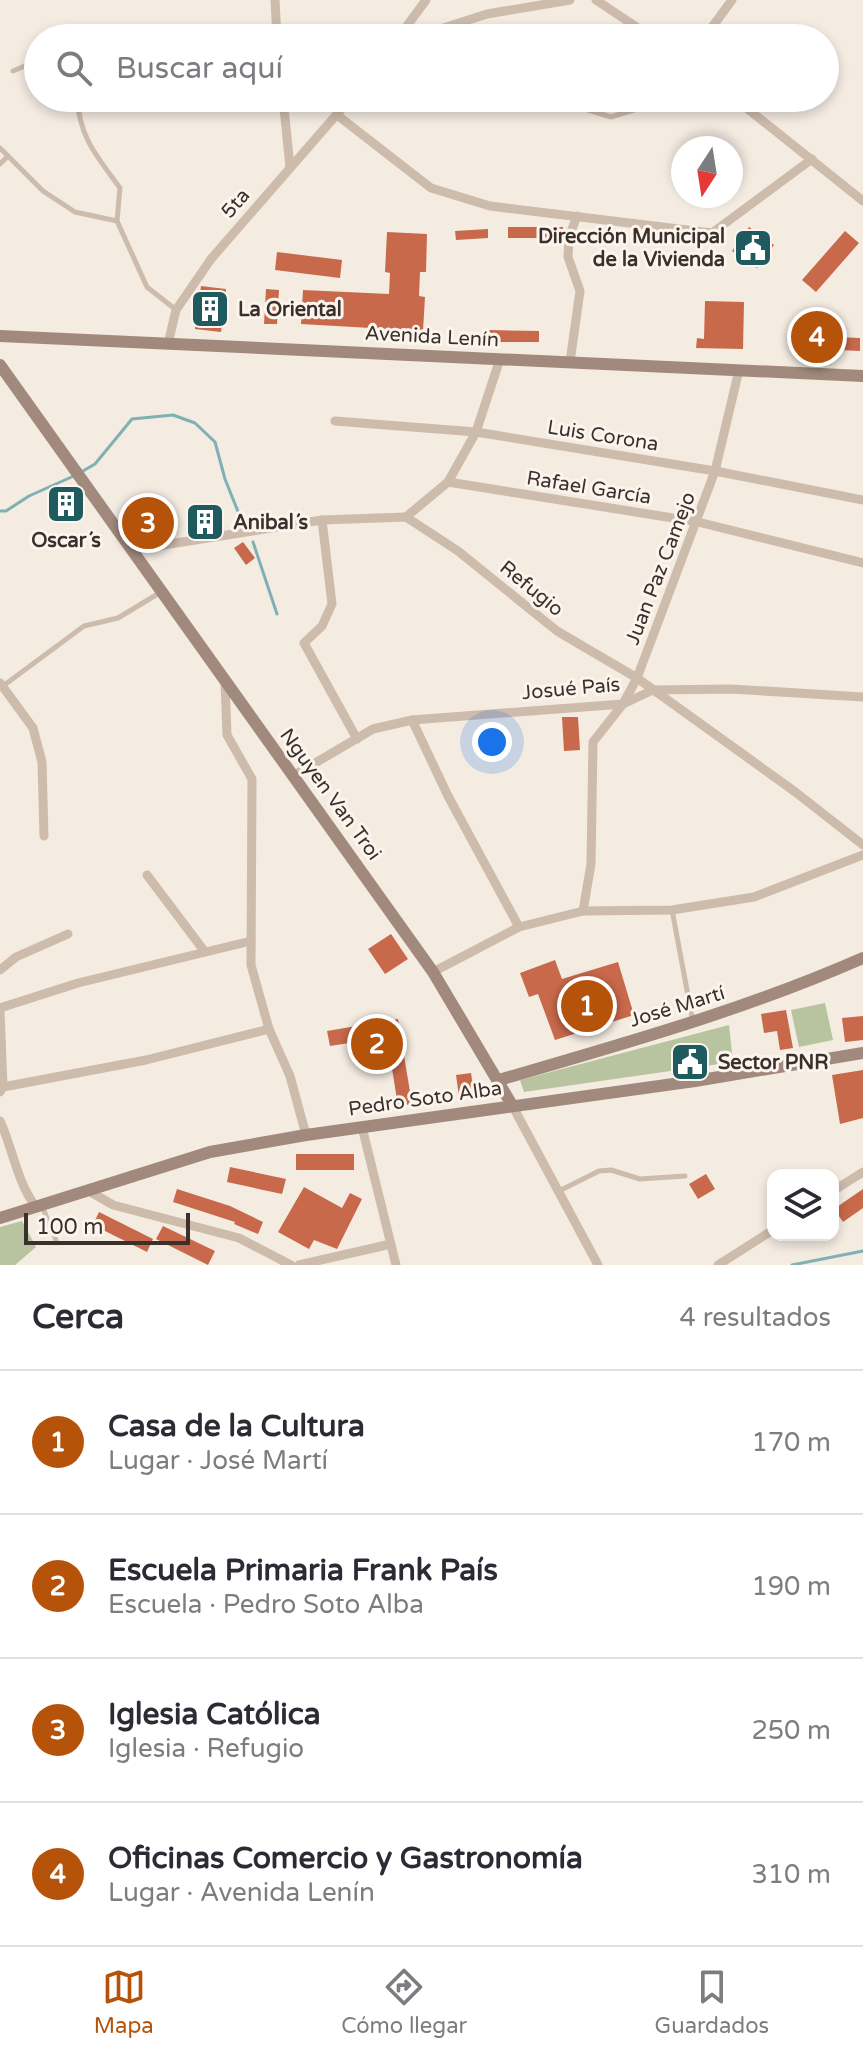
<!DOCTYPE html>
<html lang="es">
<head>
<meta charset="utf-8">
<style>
	:root { --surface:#fff; --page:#f2f2f3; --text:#2b2b33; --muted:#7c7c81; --line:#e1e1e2; --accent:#b45309 }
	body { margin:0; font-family:"Varela Round",sans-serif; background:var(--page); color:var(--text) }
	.controls { position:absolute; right:24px; bottom:24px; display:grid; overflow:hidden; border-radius:16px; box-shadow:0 4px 12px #0003 }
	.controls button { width:72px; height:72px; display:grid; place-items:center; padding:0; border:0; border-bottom:2px solid var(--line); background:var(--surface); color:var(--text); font:40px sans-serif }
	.compass { position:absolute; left:671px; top:136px; width:72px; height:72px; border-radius:50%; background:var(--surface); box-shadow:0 4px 12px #0003; rotate:192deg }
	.scale { position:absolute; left:24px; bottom:20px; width:166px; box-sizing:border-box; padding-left:8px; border:4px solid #3b302b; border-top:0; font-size:22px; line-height:28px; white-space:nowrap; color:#3b302b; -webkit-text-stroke:6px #fbf5ee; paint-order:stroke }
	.you { position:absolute; left:492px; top:742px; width:28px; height:28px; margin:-20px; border:6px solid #fff; border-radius:50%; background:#1a73e8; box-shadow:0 0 0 12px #1a73e833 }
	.badge { display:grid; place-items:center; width:52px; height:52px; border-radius:50%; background:var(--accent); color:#fff; font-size:26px; font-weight:700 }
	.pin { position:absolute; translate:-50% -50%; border:4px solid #fff; box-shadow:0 2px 8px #0006 }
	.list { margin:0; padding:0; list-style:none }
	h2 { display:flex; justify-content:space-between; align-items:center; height:104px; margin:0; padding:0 32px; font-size:34px }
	h2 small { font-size:26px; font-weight:400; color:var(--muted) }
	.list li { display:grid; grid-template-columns:52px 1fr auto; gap:24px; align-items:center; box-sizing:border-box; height:144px; padding:0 32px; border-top:2px solid var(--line) }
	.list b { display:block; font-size:30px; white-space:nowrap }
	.list p { margin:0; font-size:26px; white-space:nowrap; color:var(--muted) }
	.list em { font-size:26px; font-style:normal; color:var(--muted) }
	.icon { flex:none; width:44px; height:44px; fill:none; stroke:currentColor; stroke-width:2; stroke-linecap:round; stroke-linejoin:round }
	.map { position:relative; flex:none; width:863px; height:1265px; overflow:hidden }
	.search { position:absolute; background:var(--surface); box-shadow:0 4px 12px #0003; left:24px; right:24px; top:24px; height:88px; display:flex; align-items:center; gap:20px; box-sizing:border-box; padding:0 28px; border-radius:44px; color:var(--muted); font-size:30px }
	.sheet { height:680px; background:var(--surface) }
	nav { display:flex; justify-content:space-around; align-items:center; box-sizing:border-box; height:112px; border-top:2px solid var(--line); background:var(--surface); font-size:22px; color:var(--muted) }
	nav a { display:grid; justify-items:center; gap:4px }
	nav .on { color:var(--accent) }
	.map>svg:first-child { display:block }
</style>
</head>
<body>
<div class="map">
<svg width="863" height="1265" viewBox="0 0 863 1265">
	<rect width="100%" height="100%" fill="#f4ebe1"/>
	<g fill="#b8c4a0">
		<polygon points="825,1003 833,1040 799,1047 791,1010"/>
		<polygon points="729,1025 733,1062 524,1092 520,1080"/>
		<polygon points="22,1221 36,1247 15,1265 0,1265 0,1227"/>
	</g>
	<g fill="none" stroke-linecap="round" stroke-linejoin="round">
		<g stroke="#7fb0b2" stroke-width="3">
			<polyline points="83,471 95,464 132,419 173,415 195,423 215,442 225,479 243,524"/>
			<polyline points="0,511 6,511 29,496 76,475"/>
			<polyline points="253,542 277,614"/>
			<polyline points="792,1265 863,1251"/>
		</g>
	</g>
	<g fill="#c8694b">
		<polygon points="508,227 563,227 563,231 561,238 508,238"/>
		<polygon points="749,227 774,245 757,268 732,251"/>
		<polygon points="488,229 488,238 456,240 455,231"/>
		<polygon points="845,231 859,243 816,292 802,280"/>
		<polygon points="387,232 427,234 426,272 420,272 419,296 425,297 423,331 301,324 303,290 389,294 390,273 385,272"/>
		<polygon points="277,252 342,260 340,278 275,270"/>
		<polygon points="201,286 226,289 221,332 195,329"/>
		<polygon points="266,289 279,290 277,324 264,324"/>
		<polygon points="705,301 744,302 743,349 696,348 697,338 704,339"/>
		<polygon points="799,324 811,325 810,336 860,338 860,351 798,348"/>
		<polygon points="489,330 539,331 539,342 489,342"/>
		<polygon points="70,491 79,504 61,517 52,505"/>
		<polygon points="146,504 166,529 148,540 129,517"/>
		<polygon points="209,513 212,529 200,531 197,515"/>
		<polygon points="243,542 255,558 246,565 234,548"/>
		<polygon points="562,717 578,717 580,750 564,751"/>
		<polygon points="391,934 408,959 385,974 368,949"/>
		<polygon points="555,960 562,979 618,962 634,1015 555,1040 538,994 529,997 520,973"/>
		<polygon points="786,1010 793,1048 780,1050 777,1031 764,1033 761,1014"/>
		<polygon points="863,1016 863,1040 845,1042 842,1018"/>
		<polygon points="398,1019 412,1104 398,1106 387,1037 330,1046 327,1031"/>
		<polygon points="863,1070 863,1118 840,1124 832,1075"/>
		<polygon points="471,1073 474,1093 459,1096 456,1075"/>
		<rect x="296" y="1154" width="58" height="16"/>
		<polygon points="230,1167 286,1179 282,1194 227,1182"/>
		<polygon points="706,1174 715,1189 698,1199 689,1184"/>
		<polygon points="304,1187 342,1208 350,1193 362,1199 337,1249 314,1240 309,1249 278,1232"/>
		<polygon points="177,1189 230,1206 263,1222 258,1234 234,1224 235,1222 173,1202"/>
		<polygon points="863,1189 863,1208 843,1222 834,1209"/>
		<polygon points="99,1212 153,1239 147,1252 93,1225"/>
		<polygon points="163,1226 215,1251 208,1265 156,1239"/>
	</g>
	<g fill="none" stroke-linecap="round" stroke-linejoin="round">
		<g stroke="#cdbbac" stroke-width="5">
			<polyline points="444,28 455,38"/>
			<polyline points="13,71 25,66 38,67"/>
			<path d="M77 98C80 139 97 156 120 188L117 221 147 287 175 309"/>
			<polyline points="549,98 611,117 653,104 658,98"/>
			<polyline points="0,148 43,191 75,212 117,221"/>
			<polyline points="0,164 8,156"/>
			<polyline points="3,686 84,626 118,618 161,592"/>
			<polyline points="672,910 693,1022"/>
			<polyline points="557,1192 599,1171 611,1170 640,1179 685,1176"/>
			<polyline points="42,1206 56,1240"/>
		</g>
		<g stroke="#cdbbac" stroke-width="9">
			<polyline points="275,0 277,38"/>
			<polyline points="596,0 653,38"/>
			<polyline points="398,38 426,0"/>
			<polyline points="412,38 487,14 570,0"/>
			<polyline points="704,38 732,0"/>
			<polyline points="283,98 290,167"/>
			<polyline points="734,98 863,201"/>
			<polyline points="337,115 431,188 490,206 712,233 812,159"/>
			<polyline points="168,344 176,310 211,259 351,98"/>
			<polyline points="570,362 580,291 568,257 569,237 577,216"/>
			<polyline points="335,421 476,432 715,471 863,500"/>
			<polyline points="448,482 698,522 863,563"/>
			<polyline points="406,517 448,482 476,432 500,359"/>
			<polyline points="322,520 332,604 322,626 304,643 357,739"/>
			<polyline points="132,550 322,520 406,517 458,551 557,631 637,678 794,791 863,845"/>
			<polyline points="225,682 227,735 252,779 251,965 269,1029 290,1076 306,1135"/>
			<polyline points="0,683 33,728 42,762 44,836"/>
			<polyline points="412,720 448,796 519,927"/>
			<polyline points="293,776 373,729 412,720 623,704 653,690 731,689 863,697"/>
			<polyline points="147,875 205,952"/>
			<polyline points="583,911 591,864 593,742 623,704 637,678 715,471 739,370"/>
			<polyline points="0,970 16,957 68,934"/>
			<polyline points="433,972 519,927 583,911 672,910 754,897 863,855"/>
			<polyline points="0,1008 78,983 251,941"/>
			<polyline points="0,1011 3,1087"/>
			<polyline points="0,1092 3,1087 146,1060 269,1029"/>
			<polyline points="512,1105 598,1265"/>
			<path d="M0 1121C13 1149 17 1183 36 1207"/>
			<polyline points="362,1127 396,1265"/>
			<polyline points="89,1191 113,1205 239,1238 291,1265"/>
			<polyline points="833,1191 863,1172"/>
			<polyline points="299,1265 391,1244"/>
			<polyline points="718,1265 773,1230"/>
		</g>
		<g stroke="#a18a7d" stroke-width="12">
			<polyline points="0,336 863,376"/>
			<polyline points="0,365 433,972 512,1105"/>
			<path d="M499 1080C622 1044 745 1010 863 958"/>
			<polyline points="0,1218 210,1152 306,1135 695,1081 863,1053"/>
		</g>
	</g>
	<defs>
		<symbol id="civic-square" viewBox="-11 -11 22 22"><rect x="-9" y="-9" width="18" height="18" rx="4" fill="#1f5a5e" stroke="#fbf5ee"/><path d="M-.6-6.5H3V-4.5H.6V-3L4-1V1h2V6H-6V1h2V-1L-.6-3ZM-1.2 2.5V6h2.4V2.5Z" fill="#fff"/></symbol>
		<symbol id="building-square" viewBox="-11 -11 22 22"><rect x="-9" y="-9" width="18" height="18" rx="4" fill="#1f5a5e" stroke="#fbf5ee"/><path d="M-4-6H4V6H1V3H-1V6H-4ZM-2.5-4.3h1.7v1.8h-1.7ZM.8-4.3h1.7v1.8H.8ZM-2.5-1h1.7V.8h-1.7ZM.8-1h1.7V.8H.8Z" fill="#fff"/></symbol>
	</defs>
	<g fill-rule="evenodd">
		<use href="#civic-square" x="731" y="226" width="44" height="44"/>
		<use href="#building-square" x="188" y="287" width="44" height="44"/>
		<use href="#building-square" x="44" y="482" width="44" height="44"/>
		<use href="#building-square" x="183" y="500" width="44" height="44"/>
		<use href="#civic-square" x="668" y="1040" width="44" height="44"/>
	</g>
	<g text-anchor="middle" stroke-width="6" stroke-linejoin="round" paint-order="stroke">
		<g font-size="20" fill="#3b302b" stroke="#fbf5ee">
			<text transform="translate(235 203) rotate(-49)" y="7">5ta</text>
			<text transform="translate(432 336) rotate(3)" y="7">Avenida Lenín</text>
			<text transform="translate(603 435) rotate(9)" y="7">Luis Corona</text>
			<text transform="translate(589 487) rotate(9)" y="7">Rafael García</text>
			<text transform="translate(660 568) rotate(-69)" y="7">Juan Paz Camejo</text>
			<text transform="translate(532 588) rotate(39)" y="7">Refugio</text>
			<text transform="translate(571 688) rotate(-5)" y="7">Josué País</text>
			<text transform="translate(331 794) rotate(54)" y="7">Nguyen Van Troi</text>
			<text transform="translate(677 1006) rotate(-17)" y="7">José Martí</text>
			<text transform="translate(425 1098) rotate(-8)" y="7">Pedro Soto Alba</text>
		</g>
		<g font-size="20" font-weight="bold" fill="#3b302b" stroke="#fbf5ee" text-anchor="start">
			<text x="725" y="243" text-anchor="end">Dirección Municipal<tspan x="725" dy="23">de la Vivienda</tspan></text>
			<text x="238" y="316">La Oriental</text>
			<text x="233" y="529">Anibal´s</text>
			<text x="66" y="547" text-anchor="middle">Oscar´s</text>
			<text x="718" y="1069">Sector PNR</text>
		</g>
	</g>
</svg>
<div class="controls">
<button><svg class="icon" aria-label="layers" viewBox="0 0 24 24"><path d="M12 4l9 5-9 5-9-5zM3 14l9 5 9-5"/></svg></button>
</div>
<svg class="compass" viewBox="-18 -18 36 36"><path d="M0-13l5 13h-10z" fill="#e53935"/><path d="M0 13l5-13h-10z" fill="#7c7c81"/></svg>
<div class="scale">100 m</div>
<div class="you"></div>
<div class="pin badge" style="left:587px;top:1006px">1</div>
<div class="pin badge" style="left:377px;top:1044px">2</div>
<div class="pin badge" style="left:148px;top:523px">3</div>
<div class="pin badge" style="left:817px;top:337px">4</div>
<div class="search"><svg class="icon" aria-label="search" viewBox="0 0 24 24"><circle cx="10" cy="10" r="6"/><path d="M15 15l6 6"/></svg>Buscar aquí</div>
</div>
<section class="sheet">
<h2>Cerca<small>4 resultados</small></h2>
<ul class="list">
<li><span class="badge">1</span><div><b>Casa de la Cultura</b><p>Lugar · José Martí</p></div><em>170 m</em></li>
<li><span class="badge">2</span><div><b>Escuela Primaria Frank País</b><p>Escuela · Pedro Soto Alba</p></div><em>190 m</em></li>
<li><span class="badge">3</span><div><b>Iglesia Católica</b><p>Iglesia · Refugio</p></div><em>250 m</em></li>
<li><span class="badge">4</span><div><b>Oficinas Comercio y Gastronomía</b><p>Lugar · Avenida Lenín</p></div><em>310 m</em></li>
</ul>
</section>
<nav>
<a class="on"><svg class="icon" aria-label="map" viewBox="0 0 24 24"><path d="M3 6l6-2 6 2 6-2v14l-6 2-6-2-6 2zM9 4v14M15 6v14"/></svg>Mapa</a>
<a><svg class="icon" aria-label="directions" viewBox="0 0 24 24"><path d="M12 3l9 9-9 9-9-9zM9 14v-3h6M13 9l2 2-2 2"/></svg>Cómo llegar</a>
<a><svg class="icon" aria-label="saved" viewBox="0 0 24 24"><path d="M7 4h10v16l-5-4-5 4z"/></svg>Guardados</a>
</nav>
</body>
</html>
